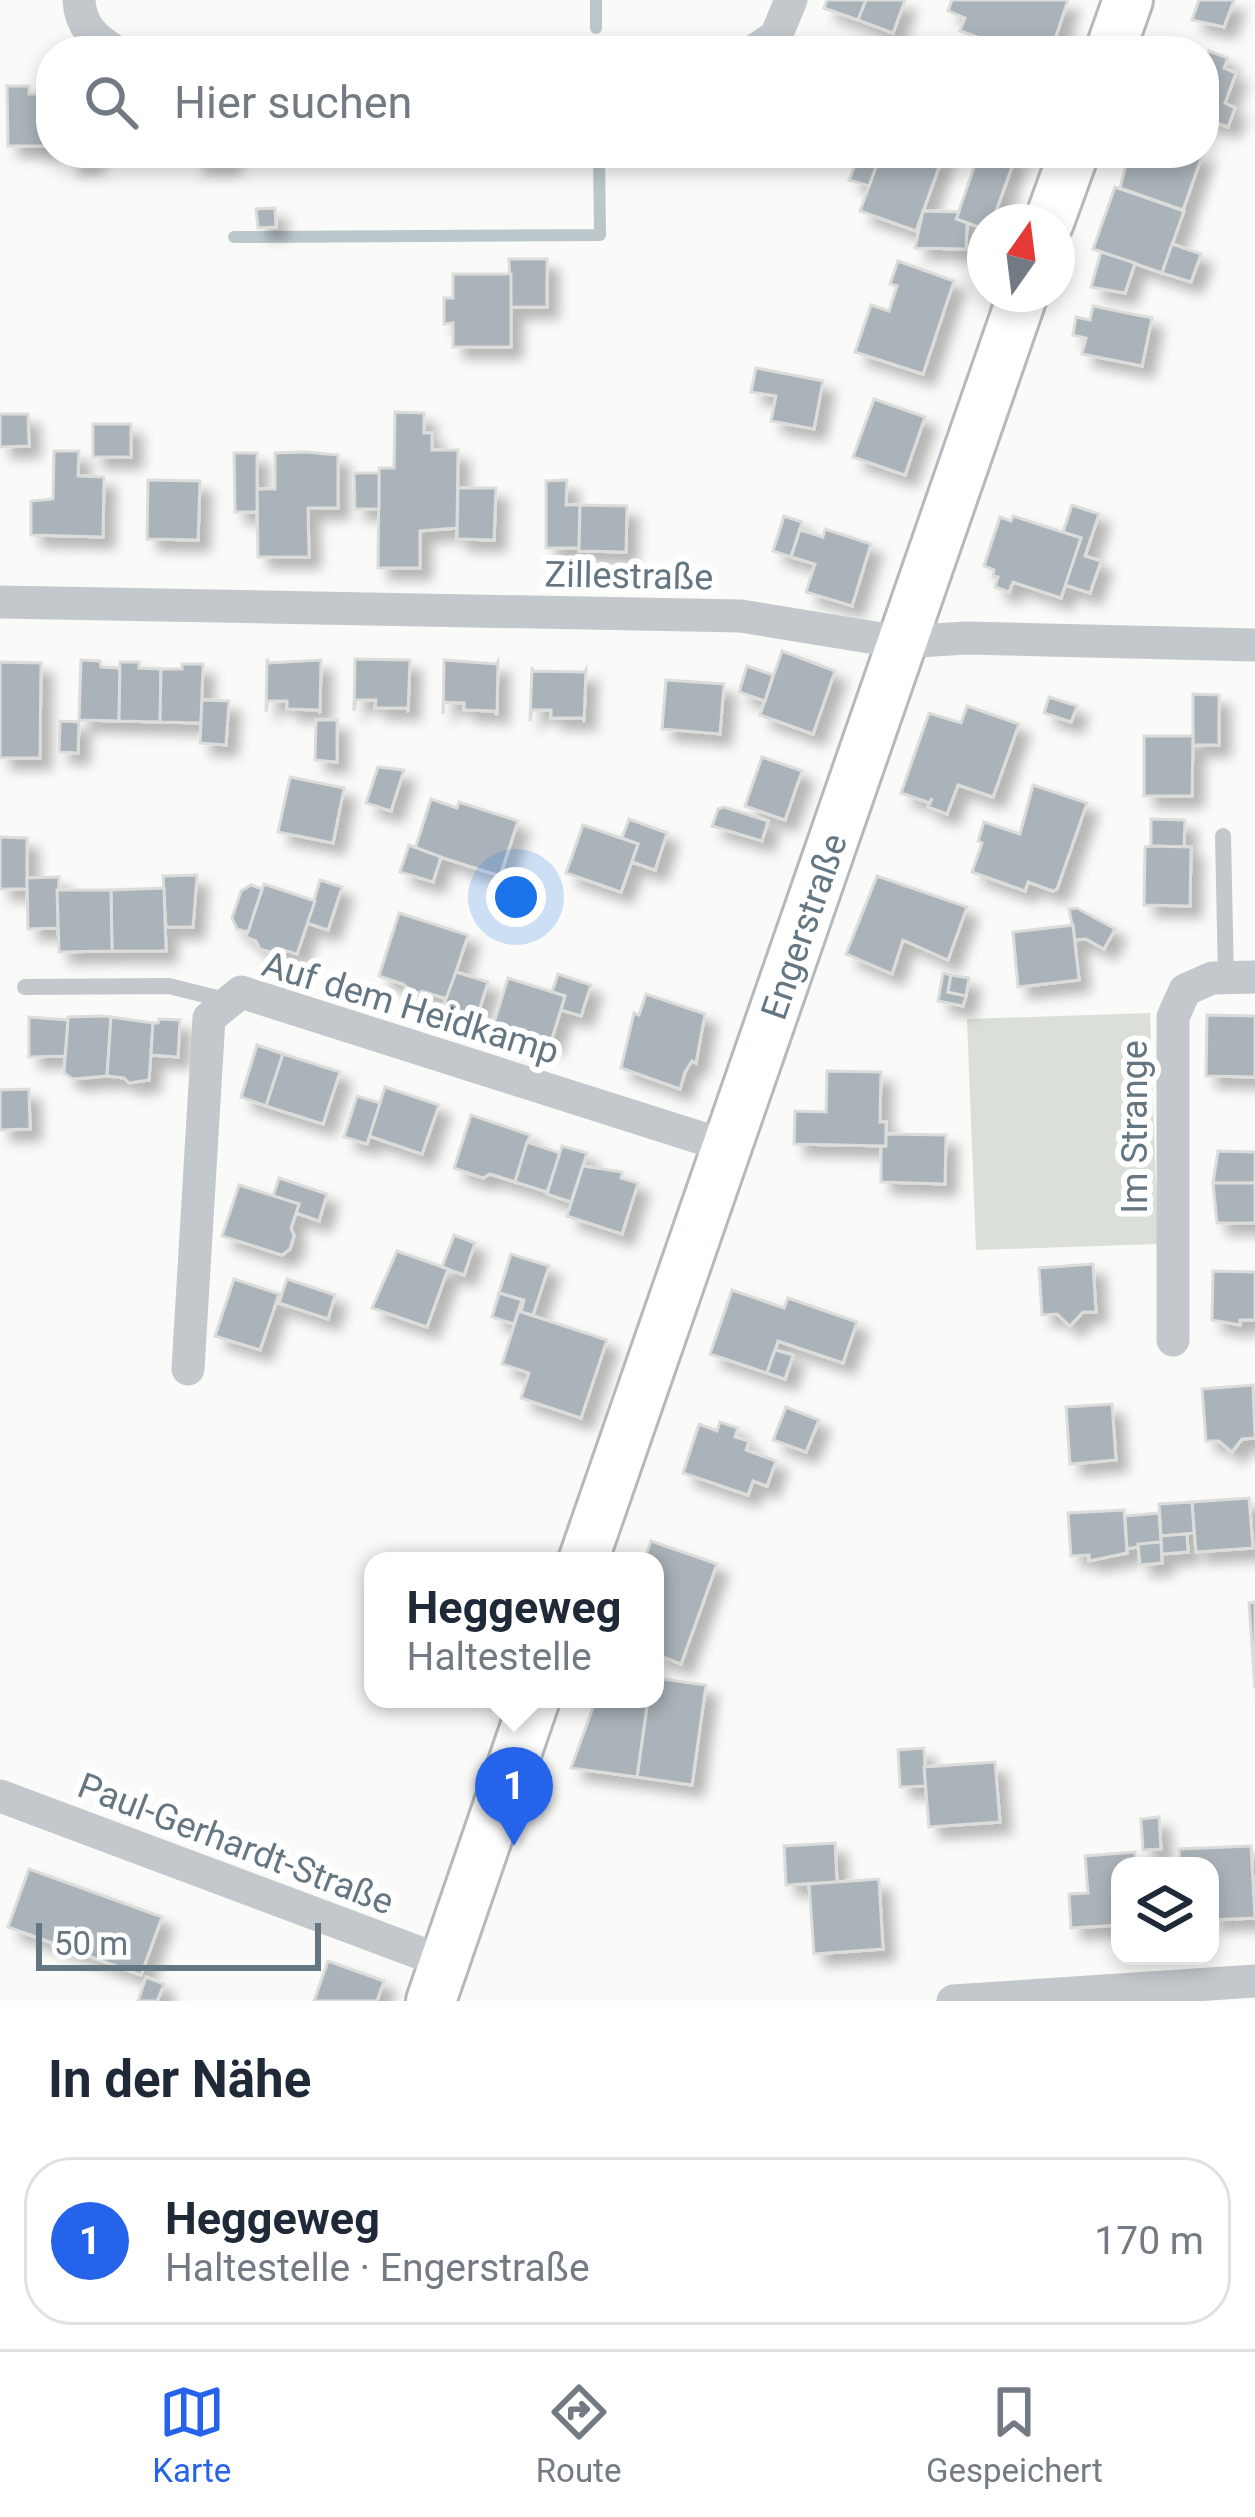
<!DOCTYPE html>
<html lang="de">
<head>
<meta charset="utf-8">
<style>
	:root { --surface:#fff; --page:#f6f6f7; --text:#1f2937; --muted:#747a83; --line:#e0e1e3; --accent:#2563eb }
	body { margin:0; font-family:Roboto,sans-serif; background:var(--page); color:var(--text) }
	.controls { position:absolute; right:36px; bottom:36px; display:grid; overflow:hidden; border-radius:24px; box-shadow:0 6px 18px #0003 }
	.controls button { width:108px; height:108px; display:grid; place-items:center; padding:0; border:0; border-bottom:3px solid var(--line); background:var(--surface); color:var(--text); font:60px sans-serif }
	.compass { position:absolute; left:967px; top:204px; width:108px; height:108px; border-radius:50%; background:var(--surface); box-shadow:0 6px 18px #0003; rotate:14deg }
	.scale { position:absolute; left:36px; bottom:30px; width:285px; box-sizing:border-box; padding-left:12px; border:6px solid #657683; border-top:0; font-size:33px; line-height:42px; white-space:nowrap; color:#657683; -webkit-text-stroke:9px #fff; paint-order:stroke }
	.you { position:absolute; left:516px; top:897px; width:42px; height:42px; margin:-30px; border:9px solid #fff; border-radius:50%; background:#1a73e8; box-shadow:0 0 0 18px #1a73e833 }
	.badge { display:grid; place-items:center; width:78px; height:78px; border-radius:50%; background:var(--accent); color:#fff; font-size:39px; font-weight:700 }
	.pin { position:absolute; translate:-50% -99px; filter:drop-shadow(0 3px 6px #0008) }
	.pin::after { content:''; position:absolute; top:63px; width:42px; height:36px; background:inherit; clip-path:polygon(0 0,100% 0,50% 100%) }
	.popup { position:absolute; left:364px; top:1552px; width:300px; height:156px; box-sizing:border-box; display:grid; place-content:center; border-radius:24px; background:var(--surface); filter:drop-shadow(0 3px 9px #0005); font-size:39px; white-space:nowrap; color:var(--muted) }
	.popup b { font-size:45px; color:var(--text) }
	.popup::after { content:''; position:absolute; left:50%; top:100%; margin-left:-24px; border:24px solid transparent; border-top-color:var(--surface) }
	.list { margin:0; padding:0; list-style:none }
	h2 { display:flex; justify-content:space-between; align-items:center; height:156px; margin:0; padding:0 48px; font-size:51px }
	h2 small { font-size:39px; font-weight:400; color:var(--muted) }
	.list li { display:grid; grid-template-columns:78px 1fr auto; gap:36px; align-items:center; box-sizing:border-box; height:168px; margin:0 24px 24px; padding:0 24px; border:3px solid var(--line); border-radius:48px }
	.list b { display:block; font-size:45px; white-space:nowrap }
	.list p { margin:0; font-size:39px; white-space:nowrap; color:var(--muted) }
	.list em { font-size:39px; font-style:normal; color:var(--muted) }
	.icon { flex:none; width:66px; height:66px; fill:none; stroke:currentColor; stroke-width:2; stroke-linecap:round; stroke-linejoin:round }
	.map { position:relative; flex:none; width:1255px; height:2001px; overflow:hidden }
	.search { position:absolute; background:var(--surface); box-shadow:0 6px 18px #0003; left:36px; right:36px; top:36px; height:132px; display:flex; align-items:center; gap:30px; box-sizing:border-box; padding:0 42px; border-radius:48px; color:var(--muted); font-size:45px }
	.sheet { height:348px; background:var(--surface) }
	nav { display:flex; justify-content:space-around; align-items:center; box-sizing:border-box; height:168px; border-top:3px solid var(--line); background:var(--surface); font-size:33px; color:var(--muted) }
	nav a { display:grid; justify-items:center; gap:6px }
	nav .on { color:var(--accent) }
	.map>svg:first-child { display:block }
</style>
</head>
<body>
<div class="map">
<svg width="1255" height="2001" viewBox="0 0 1255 2001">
	<defs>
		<filter id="shadow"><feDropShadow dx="11" dy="11" stdDeviation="6" flood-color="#0004"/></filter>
	</defs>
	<rect width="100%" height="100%" fill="#fafaf8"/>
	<polygon fill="#dadfd7" points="1150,1013 1158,1244 976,1250 967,1019"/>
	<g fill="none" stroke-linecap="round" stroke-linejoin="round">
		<g stroke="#bbc7cb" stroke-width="12">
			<polyline points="596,0 596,28"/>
			<polyline points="234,237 600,235 599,153"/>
		</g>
	</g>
	<g fill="#aab3b9" stroke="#dcdcda" stroke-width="3" filter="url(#shadow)">
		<polygon points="827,0 866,0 858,20 824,8"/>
		<polygon points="866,0 905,0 893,33 858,20"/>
		<polygon points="952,0 1068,0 1051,51 1019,51 960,31 965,18 948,11"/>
		<polygon points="1199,0 1234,0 1224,27 1192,20"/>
		<polygon points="1209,51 1228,58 1224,68 1236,73 1225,103 1235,108 1228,127 1204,118 1204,60"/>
		<polygon points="7,86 29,86 29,94 51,94 51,146 8,146"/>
		<polygon points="68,153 93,153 93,162 68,163"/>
		<polygon points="194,153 230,153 230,163 193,163"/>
		<polygon points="859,153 944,153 916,231 860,211 877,164 858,158"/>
		<polygon points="979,153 1017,153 992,222 985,222 985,229 956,219"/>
		<polygon points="1129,153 1203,153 1183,210 1120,188"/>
		<polygon points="858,158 877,164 869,186 849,180"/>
		<polygon points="1115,187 1184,211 1162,273 1093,249"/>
		<polygon points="275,208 276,227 258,228 256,209"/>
		<polygon points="923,211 959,212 956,219 967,223 966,249 915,248"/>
		<polygon points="1172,244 1201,254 1191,282 1162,273"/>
		<polygon points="1101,252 1135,263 1125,293 1091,287"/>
		<polygon points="509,259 547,259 547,307 511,307"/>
		<polygon points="898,261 954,281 923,374 855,352 871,305 889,311 897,286 890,284"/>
		<polygon points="453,274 511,274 511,347 453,347 453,323 444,324 444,298 453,298"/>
		<polygon points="1093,306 1152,318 1142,366 1082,354 1086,338 1073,335 1076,317 1090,320"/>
		<polygon points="756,368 823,381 814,429 771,421 776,396 751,392"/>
		<polygon points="874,399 925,417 905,475 853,457"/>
		<polygon points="395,412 424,413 424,433 432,433 432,450 458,450 457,528 420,531 420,568 378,568 379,468 394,468"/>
		<polygon points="0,414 28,414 29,446 0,447"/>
		<rect x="93" y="424" width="38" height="33"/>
		<polygon points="54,451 79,451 78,476 104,477 103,537 31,535 31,501 53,499"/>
		<polygon points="306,452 338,455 338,508 308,508 309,557 258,557 257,489 275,489 275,453"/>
		<polygon points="234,453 257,453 257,512 235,512"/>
		<polygon points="354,473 379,473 379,509 355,509"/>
		<polygon points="148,480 200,481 198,540 147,539"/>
		<polygon points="567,480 566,505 580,505 579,548 546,548 546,481"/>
		<polygon points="458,488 496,488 494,540 457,539"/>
		<polygon points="580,505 627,506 626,552 579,551"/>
		<polygon points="1072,505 1099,514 1085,556 1101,561 1090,593 1065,585 1081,538 1063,532"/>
		<polygon points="784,516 802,522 791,557 773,551"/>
		<polygon points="1013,516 1081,538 1061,598 1013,582 1009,592 995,587 998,577 993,576 994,570 984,566 1000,517 1011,521"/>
		<polygon points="825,529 871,544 852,606 806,592 815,564 791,557 800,530 823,537"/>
		<polygon points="782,651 835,671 813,734 760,715"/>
		<polygon points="267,659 269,663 321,660 320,713 319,710 287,709 287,701 268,701 266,712"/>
		<polygon points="355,659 410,660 408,712 407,708 375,708 376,700 356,700 354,711"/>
		<polygon points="81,660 100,661 101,667 120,668 119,721 79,720"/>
		<polygon points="444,660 496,664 498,661 497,715 495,711 464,710 464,703 444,702 443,714"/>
		<polygon points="0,662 41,663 40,758 0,758"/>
		<polygon points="120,662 139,662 139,668 161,669 160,722 119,721"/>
		<polygon points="182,664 203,664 201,723 160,722 161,669 182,669"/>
		<polygon points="747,666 773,675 765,701 739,692"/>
		<polygon points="532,667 533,671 584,672 586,669 584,722 583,718 551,718 551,710 532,710 530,721"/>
		<polygon points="666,680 724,684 720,734 662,729"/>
		<polygon points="1193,694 1219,695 1219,745 1193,745"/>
		<polygon points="1049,697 1077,706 1071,722 1044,713"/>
		<polygon points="202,700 229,701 226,745 200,743"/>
		<polygon points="967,706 1019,724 993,797 958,785 947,814 928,807 932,798 930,803 901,793 929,713 961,723"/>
		<polygon points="316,720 337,720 337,762 315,760"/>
		<polygon points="60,721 79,722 78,753 59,752"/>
		<polygon points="1144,736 1193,736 1192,796 1144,796"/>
		<polygon points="762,757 802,771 785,820 745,806"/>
		<polygon points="378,767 404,770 391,811 366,803"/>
		<polygon points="290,777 344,788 333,843 278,832"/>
		<polygon points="1033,785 1087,803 1057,889 1053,891 1028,882 1025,891 972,872 982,843 978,841 984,822 1020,834"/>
		<polygon points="431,799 457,808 459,802 518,821 500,876 415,849"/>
		<polygon points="724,807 768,821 762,841 712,826 718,809"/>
		<polygon points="629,819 667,833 655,870 632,862 638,844 622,838"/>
		<polygon points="1151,819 1185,820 1184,847 1151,846"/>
		<polygon points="583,825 638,844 621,892 566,873"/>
		<polygon points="0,837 27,838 27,889 0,889"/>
		<polygon points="409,845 441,857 433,882 400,872"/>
		<polygon points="1151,846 1191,847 1190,906 1144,905 1145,847"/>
		<polygon points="197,875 193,927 166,927 163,876"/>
		<polygon points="877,876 967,907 948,960 903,940 892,974 846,954"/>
		<polygon points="59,877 58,928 28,929 27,878"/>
		<polygon points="320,880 342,887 328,930 307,923"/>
		<polygon points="264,884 315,901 297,954 277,948 270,952 260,949 256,941 246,937"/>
		<polygon points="251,885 262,889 248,932 237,929 232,918 241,891"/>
		<polygon points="164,888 166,951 112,951 111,890"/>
		<polygon points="57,890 111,890 112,951 59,952"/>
		<polygon points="1077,908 1115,929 1104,949 1086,939 1075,940 1069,909"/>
		<polygon points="399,913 468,935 447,999 422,991 416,994 403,984 379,976"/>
		<polygon points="1073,925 1079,980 1018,987 1013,932"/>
		<polygon points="456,972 488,982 475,1023 441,1012"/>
		<polygon points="943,973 951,975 948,992 966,996 963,1006 938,1001"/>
		<polygon points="558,974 591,985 581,1016 561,1010 565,996 552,992"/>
		<polygon points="951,975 969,978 966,996 948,992"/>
		<polygon points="508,978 565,996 550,1045 531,1039 529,1046 509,1040 511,1032 493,1026"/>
		<polygon points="646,994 705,1014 696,1063 692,1061 685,1072 680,1089 621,1068 634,1013 639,1015"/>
		<polygon points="1207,1015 1255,1016 1255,1077 1206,1076"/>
		<polygon points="103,1016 111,1017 107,1076 73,1079 64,1073 68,1017"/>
		<polygon points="29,1017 68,1020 65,1056 29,1057"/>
		<polygon points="111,1017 153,1023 149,1080 129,1083 124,1078 107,1076"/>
		<polygon points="159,1019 180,1020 178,1057 151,1055 153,1023 158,1023"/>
		<polygon points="257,1045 283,1054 266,1106 241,1097"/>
		<polygon points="283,1054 340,1072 323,1124 266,1106"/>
		<polygon points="827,1071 881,1072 880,1122 886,1122 886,1146 794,1144 795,1111 826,1112"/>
		<polygon points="385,1087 439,1105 422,1154 369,1136"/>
		<polygon points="29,1089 30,1129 0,1130 0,1090"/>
		<polygon points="357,1096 380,1103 367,1144 344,1137"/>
		<polygon points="471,1115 530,1135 515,1182 490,1174 483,1178 454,1168"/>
		<polygon points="886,1134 946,1135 945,1184 881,1182 881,1147 886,1146"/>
		<polygon points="527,1142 560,1153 547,1192 515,1182"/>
		<polygon points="562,1146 587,1153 571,1202 547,1194"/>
		<polygon points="1218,1151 1255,1152 1255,1183 1213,1183"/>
		<polygon points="583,1166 622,1172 621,1178 638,1183 622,1234 567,1216"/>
		<polygon points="279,1178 327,1194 319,1221 296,1213 299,1204 273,1196"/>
		<polygon points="1213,1183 1255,1183 1255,1223 1217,1223"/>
		<polygon points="239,1185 299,1204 291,1228 294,1236 290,1249 282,1255 222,1236"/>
		<polygon points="454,1235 475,1243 464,1275 442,1267"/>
		<polygon points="397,1251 448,1269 427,1327 372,1308"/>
		<polygon points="511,1254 549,1266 533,1315 521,1312 524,1300 499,1293"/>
		<polygon points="1093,1264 1096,1312 1083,1312 1070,1326 1057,1314 1042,1315 1039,1268"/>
		<polygon points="1213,1271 1255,1272 1255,1320 1240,1320 1240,1325 1212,1320"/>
		<polygon points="234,1279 279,1294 260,1350 215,1336"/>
		<polygon points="287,1279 335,1295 328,1319 279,1303"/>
		<polygon points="732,1290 784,1308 788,1298 857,1322 843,1363 778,1341 767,1373 710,1354"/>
		<polygon points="499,1293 522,1300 514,1324 492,1317"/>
		<polygon points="522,1300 521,1312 607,1340 581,1418 521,1398 529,1373 502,1364"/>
		<polygon points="775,1350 793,1355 785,1379 767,1373"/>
		<polygon points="1253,1385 1255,1438 1242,1439 1232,1452 1219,1441 1206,1441 1202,1389"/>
		<polygon points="1112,1404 1116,1460 1070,1464 1066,1407"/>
		<polygon points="786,1407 819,1420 806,1452 773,1440"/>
		<polygon points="720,1422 738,1428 735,1437 749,1441 746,1450 776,1461 767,1486 753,1481 748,1495 683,1473 699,1424 717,1431"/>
		<polygon points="1249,1498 1253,1548 1196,1552 1192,1502"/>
		<polygon points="1192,1502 1194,1533 1161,1536 1159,1504"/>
		<polygon points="1124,1510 1127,1553 1089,1561 1089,1555 1071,1556 1068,1513"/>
		<polygon points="1159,1513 1161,1542 1127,1549 1125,1516"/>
		<polygon points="1187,1534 1188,1552 1162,1554 1161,1536"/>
		<polygon points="651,1541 717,1564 681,1664 655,1654 655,1561 644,1561"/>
		<polygon points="1161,1542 1162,1563 1140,1565 1138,1544"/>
		<polygon points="1255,1602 1255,1688 1249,1603"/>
		<polygon points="655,1678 706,1685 692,1785 637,1777 648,1699 655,1699"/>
		<polygon points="596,1699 648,1699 637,1777 571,1768"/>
		<polygon points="924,1748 926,1786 900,1787 898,1750"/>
		<polygon points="995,1762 1000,1822 929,1827 924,1767"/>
		<polygon points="1159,1817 1161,1849 1143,1850 1141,1819"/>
		<polygon points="835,1843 837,1882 786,1885 784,1846"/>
		<polygon points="1251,1846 1255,1918 1210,1920 1210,1866 1180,1866 1179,1849"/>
		<polygon points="1135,1852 1136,1866 1120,1866 1120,1925 1071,1928 1069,1894 1088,1893 1085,1856"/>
		<polygon points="29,1869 162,1917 141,1975 8,1927"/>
		<polygon points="879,1879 883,1949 814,1954 809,1884"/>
		<polygon points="328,1961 384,1981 377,2001 314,2001"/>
		<polygon points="146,1977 164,1984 157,2001 138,2001"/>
	</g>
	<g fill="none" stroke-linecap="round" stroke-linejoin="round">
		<defs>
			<g id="secondary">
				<polyline points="1110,51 1128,0"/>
				<polyline points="1049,222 1074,153"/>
				<path id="s1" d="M583 1561 1023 294"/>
				<polyline points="431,2001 535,1699"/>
			</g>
		</defs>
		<use href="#secondary" stroke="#b3babf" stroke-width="54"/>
		<g stroke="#c3c8cc" stroke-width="16">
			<polyline points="1223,836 1226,978"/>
			<polyline points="25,987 169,986 229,1001"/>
		</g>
		<g stroke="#c3c8cc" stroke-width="33">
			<path d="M79 0C80 25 94 39 115 51"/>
			<polyline points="754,51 776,36 791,0"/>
			<polyline points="0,602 741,616 900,642 967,638 1255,645"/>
			<polyline points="1173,1340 1173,1017 1185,990 1212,978 1255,977"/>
			<polyline points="188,1369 209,1018 241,992 726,1146"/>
			<polyline points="0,1796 444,1962"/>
			<polyline points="953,2001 1255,1981"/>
		</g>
		<use href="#secondary" stroke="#fff" stroke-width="48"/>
	</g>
	<g text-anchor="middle" stroke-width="12" stroke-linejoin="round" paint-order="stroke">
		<g font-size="36" fill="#657683" stroke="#fff">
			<text transform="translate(629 575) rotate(1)" y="13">Zillestraße</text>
			<text dy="13" stroke="none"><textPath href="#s1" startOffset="672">Engerstraße</textPath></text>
			<text transform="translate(411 1007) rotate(17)" y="13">Auf dem Heidkamp</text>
			<text transform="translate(1134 1127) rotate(-90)" y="13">Im Strange</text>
			<text transform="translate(236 1843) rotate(21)" y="13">Paul-Gerhardt-Straße</text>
		</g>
	</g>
</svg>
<div class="controls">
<button><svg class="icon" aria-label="layers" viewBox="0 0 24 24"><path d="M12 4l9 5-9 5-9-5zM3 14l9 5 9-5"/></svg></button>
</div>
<svg class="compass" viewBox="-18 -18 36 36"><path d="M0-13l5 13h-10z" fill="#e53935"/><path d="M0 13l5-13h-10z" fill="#747a83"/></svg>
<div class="scale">50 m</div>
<div class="you"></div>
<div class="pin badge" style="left:514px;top:1846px">1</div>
<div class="popup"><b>Heggeweg</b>Haltestelle</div>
<div class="search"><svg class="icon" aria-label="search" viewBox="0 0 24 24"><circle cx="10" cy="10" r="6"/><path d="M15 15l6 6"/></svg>Hier suchen</div>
</div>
<section class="sheet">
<h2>In der Nähe<small></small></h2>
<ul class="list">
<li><span class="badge">1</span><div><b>Heggeweg</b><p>Haltestelle · Engerstraße</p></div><em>170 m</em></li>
</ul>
</section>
<nav>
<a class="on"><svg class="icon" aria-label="map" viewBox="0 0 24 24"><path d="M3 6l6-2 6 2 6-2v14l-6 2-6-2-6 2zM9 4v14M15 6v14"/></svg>Karte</a>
<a><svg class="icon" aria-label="directions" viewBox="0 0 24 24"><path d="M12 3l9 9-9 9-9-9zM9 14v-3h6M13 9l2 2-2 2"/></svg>Route</a>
<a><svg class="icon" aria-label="saved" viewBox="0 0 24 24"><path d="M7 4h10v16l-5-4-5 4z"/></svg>Gespeichert</a>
</nav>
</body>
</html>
